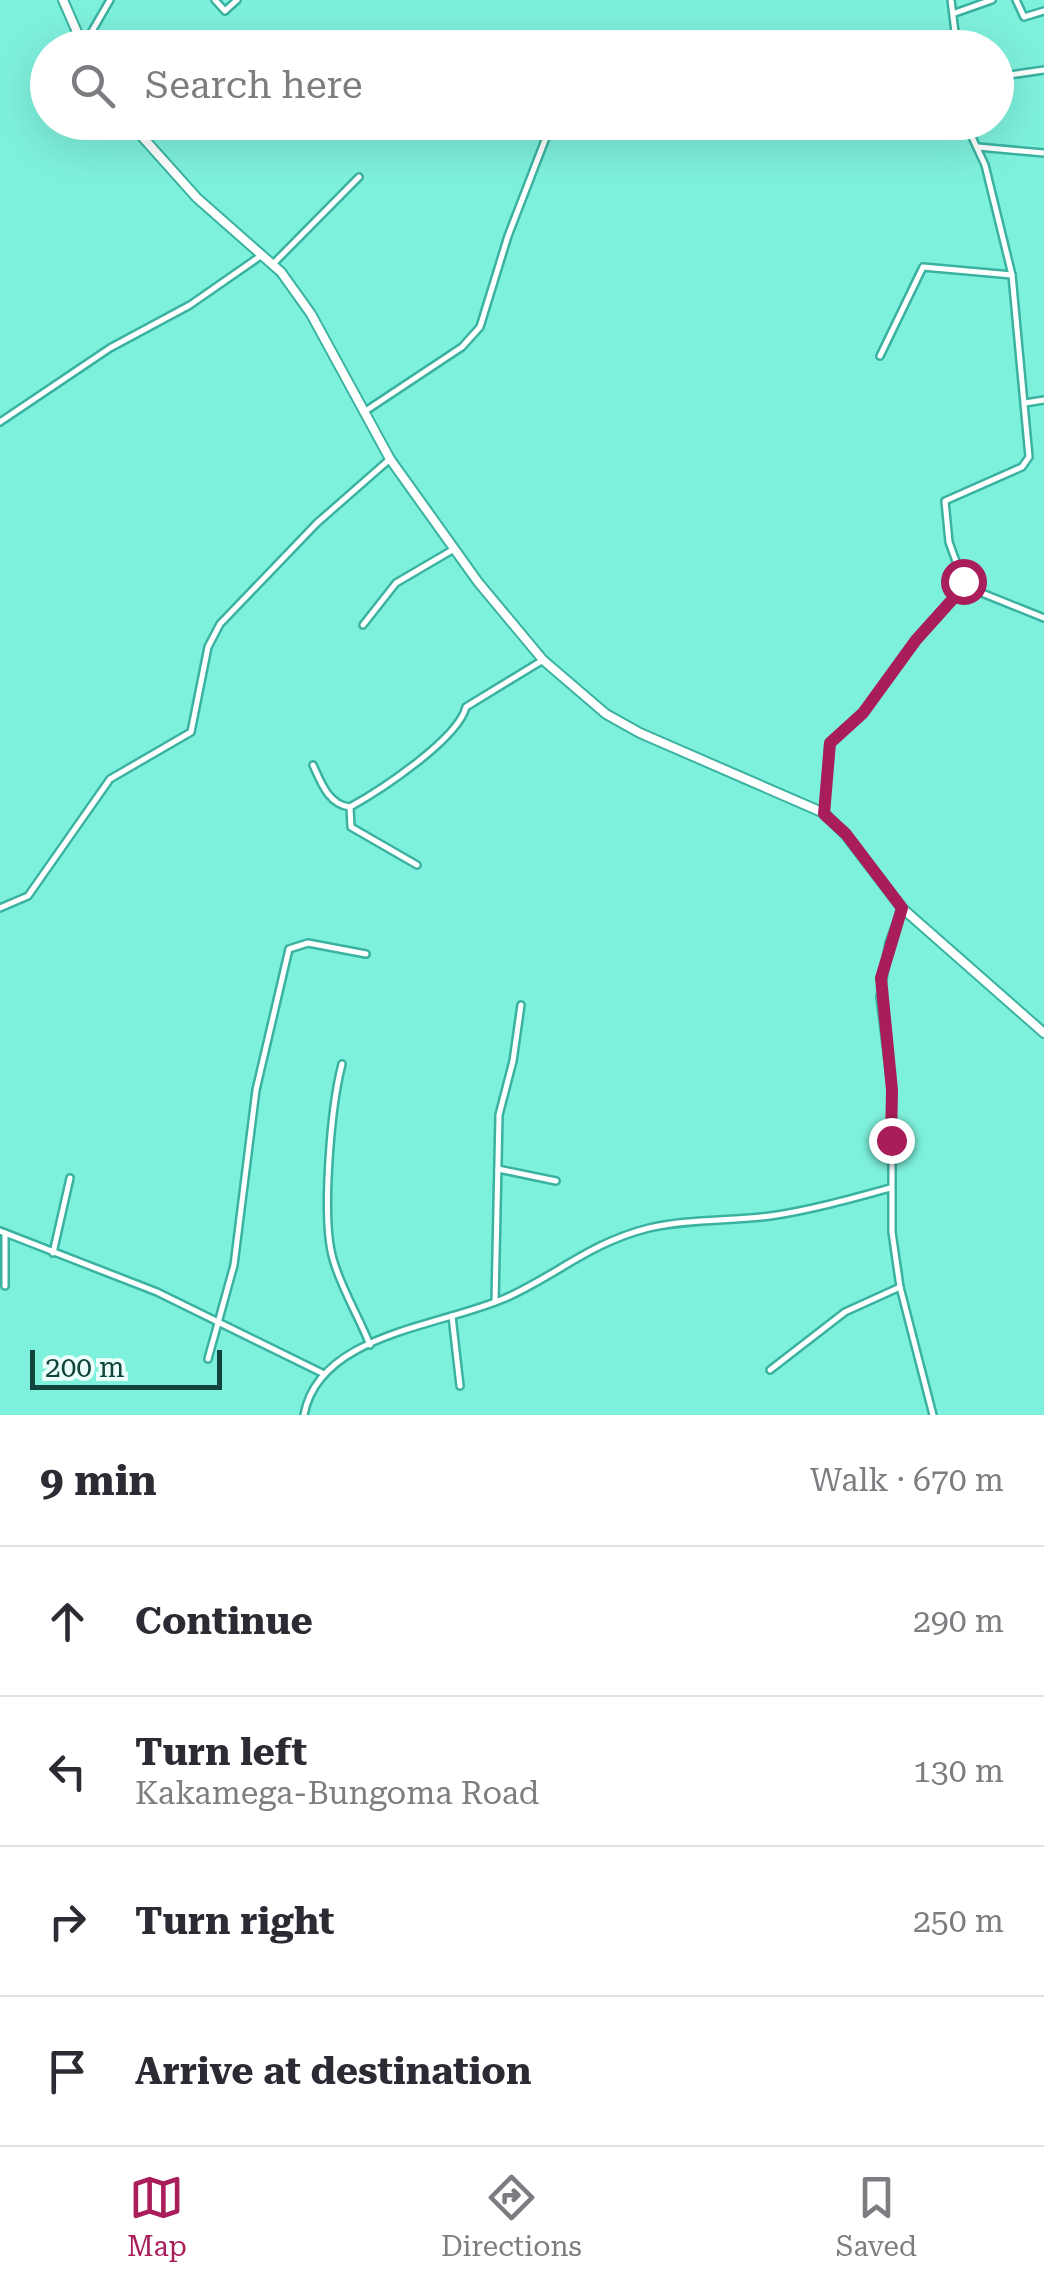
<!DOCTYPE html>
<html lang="en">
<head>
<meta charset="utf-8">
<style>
	:root { --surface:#fff; --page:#f7f7f7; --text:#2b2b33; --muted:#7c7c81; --line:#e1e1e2; --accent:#aa1d5b }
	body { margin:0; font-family:"Roboto Serif",serif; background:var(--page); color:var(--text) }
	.scale { position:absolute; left:30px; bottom:25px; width:192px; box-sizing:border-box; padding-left:10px; border:5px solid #11443c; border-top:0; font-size:28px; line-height:35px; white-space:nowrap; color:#11443c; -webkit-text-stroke:8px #ebfffa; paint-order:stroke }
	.stop { position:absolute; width:30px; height:30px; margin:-22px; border:8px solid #aa1d5b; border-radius:50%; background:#fff }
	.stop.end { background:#aa1d5b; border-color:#fff; box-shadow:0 2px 10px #0008 }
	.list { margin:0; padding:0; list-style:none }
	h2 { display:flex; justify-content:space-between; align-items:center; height:130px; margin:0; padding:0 40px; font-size:42px }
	h2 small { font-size:32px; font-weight:400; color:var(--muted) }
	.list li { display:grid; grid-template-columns:65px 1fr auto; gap:30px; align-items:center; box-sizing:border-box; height:150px; padding:0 40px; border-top:2px solid var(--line) }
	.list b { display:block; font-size:38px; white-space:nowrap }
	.list p { margin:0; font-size:32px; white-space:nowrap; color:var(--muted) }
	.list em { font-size:32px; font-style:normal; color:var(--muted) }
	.icon { flex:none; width:55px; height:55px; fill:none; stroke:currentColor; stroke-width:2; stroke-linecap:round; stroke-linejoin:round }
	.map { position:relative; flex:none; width:1044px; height:1415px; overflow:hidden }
	.search { position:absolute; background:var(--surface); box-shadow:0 10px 40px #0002; left:30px; right:30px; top:30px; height:110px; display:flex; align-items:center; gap:25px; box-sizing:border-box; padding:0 35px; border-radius:55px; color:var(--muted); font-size:38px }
	.sheet { height:730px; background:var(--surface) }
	nav { display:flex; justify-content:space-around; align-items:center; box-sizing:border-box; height:140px; border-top:2px solid var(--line); background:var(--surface); font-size:28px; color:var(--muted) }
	nav a { display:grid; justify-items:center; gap:5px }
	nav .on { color:var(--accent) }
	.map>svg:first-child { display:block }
</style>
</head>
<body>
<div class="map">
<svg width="1044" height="1415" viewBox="0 0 1044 1415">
	<rect width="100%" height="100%" fill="#7ef1dd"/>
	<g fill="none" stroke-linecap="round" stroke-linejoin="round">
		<defs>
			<g id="minor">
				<polyline points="215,0 225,11 237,0"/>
				<polyline points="951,0 957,48"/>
				<polyline points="1016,0 1024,17 1044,11"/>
				<polyline points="955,13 992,0"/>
				<polyline points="84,45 110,0"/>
				<polyline points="996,77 1044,70"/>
				<polyline points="978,147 1044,153"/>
				<polyline points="273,264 359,177"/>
				<polyline points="880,356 923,267 1012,275"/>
				<polyline points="1025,403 1044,400"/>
				<polyline points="364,412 462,347 480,327 508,236 552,122"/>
				<polyline points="0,422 110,348 190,305 262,255"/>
				<polyline points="962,585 1044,618"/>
				<polyline points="363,625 396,583 454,549"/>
				<path d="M313 765C321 783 329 805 350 807"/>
				<polyline points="824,813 829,743 863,713 916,640 960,591 962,578 949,542 945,501 1022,467 1029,457 1012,275 985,165 965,122"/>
				<path d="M417 865 351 827 350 807C381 790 458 739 466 707L543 660"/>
				<polyline points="0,908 28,896 110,779 191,732 208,647 220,624 317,523 390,459"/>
				<polyline points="902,908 889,943 880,997 892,1091 892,1232 900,1287 933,1415"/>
				<path d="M342 1064C331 1106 321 1218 333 1259 341 1288 359 1317 370 1345"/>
				<polyline points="498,1169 556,1181"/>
				<polyline points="0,1231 157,1292 322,1373"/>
				<polyline points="53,1253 70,1178"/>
				<polyline points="5,1286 5,1233"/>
				<polyline points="495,1302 499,1115 513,1061 521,1005"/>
				<polyline points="452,1316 460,1386"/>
				<polyline points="208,1359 234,1265 256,1090 289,949 308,943 366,954"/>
				<polyline points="770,1370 845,1312 900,1287"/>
				<path d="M304 1415C319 1331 449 1326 512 1295 562 1271 593 1242 649 1228 688 1219 730 1221 770 1216 811 1210 850 1199 890 1188"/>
			</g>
			<g id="primary">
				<polyline points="63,0 84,48"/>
				<polyline points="129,122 197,198 281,272 311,314 390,459 478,582 543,660 606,714 640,733 824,813 846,835 902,908 1044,1033"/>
			</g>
		</defs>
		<use href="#minor" stroke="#39b3a0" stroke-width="10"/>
		<use href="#primary" stroke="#39b3a0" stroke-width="12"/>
		<use href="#minor" stroke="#fff" stroke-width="5"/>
		<use href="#primary" stroke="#fff" stroke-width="8"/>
	</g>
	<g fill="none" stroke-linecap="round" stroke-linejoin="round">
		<polyline stroke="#aa1d5b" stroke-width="12" points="891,1140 892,1090 881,978 902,908 846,834 824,814 830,743 863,713 916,640 960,591 963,581"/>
	</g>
</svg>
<div class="scale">200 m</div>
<div class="stop" style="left:963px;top:581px"></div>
<div class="stop end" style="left:891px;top:1140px"></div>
<div class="search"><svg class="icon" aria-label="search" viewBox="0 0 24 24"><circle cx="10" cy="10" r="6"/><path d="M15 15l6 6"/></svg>Search here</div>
</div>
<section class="sheet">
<h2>9 min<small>Walk · 670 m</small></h2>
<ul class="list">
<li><svg class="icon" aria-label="ahead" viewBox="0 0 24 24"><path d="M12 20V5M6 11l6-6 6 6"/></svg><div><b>Continue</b></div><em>290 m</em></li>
<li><svg class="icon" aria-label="left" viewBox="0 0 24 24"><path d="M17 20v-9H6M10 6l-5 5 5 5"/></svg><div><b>Turn left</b><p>Kakamega-Bungoma Road</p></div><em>130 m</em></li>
<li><svg class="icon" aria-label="right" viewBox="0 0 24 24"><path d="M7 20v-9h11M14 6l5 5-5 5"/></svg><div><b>Turn right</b></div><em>250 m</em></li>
<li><svg class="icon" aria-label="arrive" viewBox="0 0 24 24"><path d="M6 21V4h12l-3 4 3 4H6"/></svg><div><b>Arrive at destination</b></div></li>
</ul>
</section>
<nav>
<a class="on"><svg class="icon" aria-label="map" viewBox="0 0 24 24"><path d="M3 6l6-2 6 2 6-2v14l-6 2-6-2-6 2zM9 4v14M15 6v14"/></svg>Map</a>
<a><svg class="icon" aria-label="directions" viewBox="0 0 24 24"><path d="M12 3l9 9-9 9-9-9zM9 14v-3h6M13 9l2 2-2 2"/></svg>Directions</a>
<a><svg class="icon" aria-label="saved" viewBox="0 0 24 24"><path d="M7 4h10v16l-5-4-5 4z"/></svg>Saved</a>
</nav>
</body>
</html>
